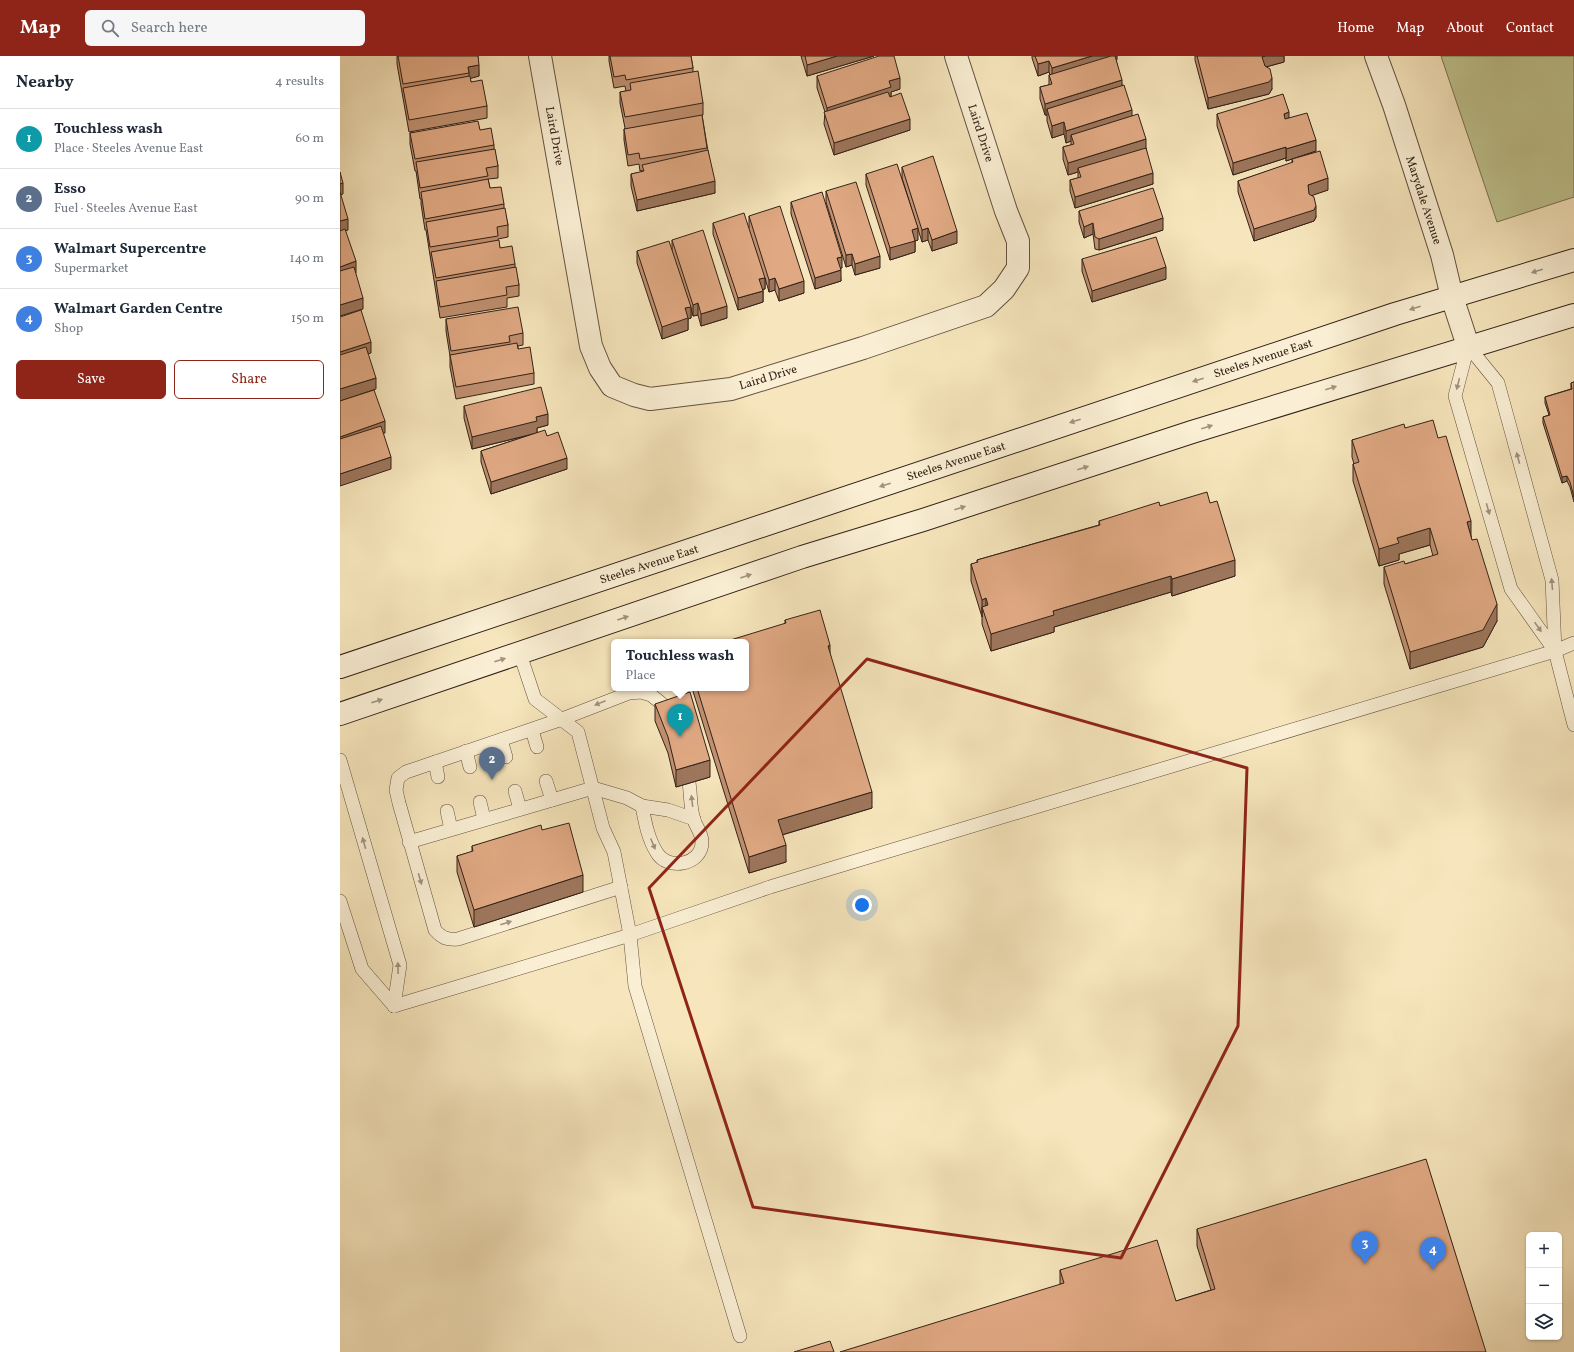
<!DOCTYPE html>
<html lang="en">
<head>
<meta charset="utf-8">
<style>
	:root { --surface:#fff; --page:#f6f6f7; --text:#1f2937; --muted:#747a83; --line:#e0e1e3; --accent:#8f2418 }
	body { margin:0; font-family:Vollkorn,serif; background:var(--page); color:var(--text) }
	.controls { position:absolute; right:12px; bottom:12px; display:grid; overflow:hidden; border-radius:6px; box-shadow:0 1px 3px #0004 }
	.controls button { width:36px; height:36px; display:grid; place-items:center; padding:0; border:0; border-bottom:1px solid var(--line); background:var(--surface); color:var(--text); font:20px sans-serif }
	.you { position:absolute; left:522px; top:849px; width:14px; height:14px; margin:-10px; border:3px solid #fff; border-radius:50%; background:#1a73e8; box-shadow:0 0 0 6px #1a73e833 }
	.badge { display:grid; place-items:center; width:26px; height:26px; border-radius:50%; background:var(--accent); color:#fff; font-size:13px; font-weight:700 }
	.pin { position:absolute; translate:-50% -33px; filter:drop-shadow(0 1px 2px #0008) }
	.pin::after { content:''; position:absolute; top:21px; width:14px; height:12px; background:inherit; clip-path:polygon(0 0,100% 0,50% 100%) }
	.popup { position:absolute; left:271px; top:583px; width:138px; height:52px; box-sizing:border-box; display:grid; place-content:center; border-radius:6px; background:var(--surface); filter:drop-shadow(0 1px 3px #0005); font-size:13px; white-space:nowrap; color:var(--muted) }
	.popup b { font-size:15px; color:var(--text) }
	.popup::after { content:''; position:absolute; left:50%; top:100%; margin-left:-8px; border:8px solid transparent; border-top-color:var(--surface) }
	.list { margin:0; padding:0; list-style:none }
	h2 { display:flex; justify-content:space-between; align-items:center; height:52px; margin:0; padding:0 16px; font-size:17px }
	h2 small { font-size:13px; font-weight:400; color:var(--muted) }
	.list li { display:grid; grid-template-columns:26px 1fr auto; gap:12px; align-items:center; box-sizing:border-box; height:60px; padding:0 16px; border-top:1px solid var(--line) }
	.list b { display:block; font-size:15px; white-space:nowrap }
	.list p { margin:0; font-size:13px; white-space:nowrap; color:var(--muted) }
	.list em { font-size:13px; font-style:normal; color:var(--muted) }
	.actions { display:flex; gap:8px; padding:12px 16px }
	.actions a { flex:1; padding:9px 0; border:1px solid var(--accent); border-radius:6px; text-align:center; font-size:14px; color:var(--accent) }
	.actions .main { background:var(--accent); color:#fff }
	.icon { flex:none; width:22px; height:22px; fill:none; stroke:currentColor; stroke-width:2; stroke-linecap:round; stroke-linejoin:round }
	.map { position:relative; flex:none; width:1234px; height:1296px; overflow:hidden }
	header { display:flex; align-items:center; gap:24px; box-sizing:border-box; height:56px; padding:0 20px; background:var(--accent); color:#fff }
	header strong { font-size:19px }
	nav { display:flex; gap:22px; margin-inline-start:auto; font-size:14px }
	.search { width:280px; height:36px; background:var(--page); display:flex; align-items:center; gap:10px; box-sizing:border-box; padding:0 14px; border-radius:6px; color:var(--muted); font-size:15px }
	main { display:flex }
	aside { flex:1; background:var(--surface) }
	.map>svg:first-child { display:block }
</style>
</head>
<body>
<header>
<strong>Map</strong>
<div class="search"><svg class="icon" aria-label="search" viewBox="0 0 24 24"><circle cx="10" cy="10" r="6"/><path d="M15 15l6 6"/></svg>Search here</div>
<nav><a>Home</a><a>Map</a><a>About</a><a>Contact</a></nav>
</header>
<main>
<aside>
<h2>Nearby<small>4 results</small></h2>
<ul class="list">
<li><span class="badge" style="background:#0f9aa8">1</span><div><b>Touchless wash</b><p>Place · Steeles Avenue East</p></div><em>60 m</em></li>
<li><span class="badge" style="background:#5c6f8a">2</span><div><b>Esso</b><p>Fuel · Steeles Avenue East</p></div><em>90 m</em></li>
<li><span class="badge" style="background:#3f7fe0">3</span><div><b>Walmart Supercentre</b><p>Supermarket</p></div><em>140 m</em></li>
<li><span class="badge" style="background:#3f7fe0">4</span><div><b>Walmart Garden Centre</b><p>Shop</p></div><em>150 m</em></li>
</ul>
<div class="actions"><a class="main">Save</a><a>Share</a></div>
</aside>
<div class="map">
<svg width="1234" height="1296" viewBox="0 0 1234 1296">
	<rect width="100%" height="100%" fill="#f7e6bd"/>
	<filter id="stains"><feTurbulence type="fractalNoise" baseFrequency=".005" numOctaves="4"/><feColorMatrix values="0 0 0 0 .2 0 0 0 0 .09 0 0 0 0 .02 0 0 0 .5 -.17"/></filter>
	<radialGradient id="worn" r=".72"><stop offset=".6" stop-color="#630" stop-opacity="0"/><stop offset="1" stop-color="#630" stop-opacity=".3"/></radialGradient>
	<polygon fill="#bfc48f" stroke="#787253" points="1101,0 1234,0 1234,141 1157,166"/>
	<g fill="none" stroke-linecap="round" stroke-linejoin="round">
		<defs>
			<g id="service">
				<polyline points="1128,290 1158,327 1212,524 1215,595 1234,669"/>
				<polyline points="1128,290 1115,340 1171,533 1215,595"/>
				<polyline points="180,598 195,643 238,676 263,772 274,796 290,879 295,930 400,1280"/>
				<polyline points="192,674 197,691"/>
				<polyline points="161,684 166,701"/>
				<polyline points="126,695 130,711"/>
				<polyline points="0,704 60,909 54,950"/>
				<polyline points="95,706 98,721"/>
				<polyline points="206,725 212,744"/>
				<polyline points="175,735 180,753"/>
				<polyline points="140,746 144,763"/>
				<path d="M302 750C305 766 308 783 317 797 328 815 362 809 362 786 362 777 356 771 354 764 350 753 351 738 349 727"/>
				<polyline points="107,755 111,773"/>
				<polyline points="69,786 253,732 287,742 302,750 328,754 354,763"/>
				<path d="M281 831 118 883C107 884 102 882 95 874L59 747 56 734 58 722 66 716 222 663 289 637 301 636 311 639 321 647 329 660"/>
				<polyline points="0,845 22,913 54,950"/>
				<polyline points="54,950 290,879 430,831 509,807 1215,595 1234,587"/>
			</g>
			<g id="minor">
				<polyline points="200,0 251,290 260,312 272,330 294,339 310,343 391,333 523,292 646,250 664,233 678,212 678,185 666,155 616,0"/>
				<polyline points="1036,0 1054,49 1102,199 1112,241 1128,290"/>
			</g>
			<g id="secondary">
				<polyline points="0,611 1055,258 1234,204"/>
				<polyline points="0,658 462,501 583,464 852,376 1234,259"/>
			</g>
		</defs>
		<use href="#service" stroke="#635240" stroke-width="14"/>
		<use href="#minor" stroke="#635240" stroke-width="24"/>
		<use href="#secondary" stroke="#322117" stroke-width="24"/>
		<use href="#service" stroke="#faefd4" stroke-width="13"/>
		<use href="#minor" stroke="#faefd4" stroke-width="22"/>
		<use href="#secondary" stroke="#faefd4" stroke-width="22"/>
	</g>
	<g fill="#c19171" stroke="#322117">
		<polygon points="57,0 138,0 139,20 130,22 131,26 147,50 147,62 69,76 57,8"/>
		<polygon points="269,0 351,0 353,12 353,16 363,47 363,59 362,59 375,137 297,155 291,130 291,118 302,116 302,114 300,115 299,108 288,110 284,84 284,73 285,72 280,47 280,36 286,35 285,30 274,32 269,5"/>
		<polygon points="461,0 534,0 467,20"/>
		<polygon points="692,0 777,0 776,4 782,29 792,60 806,92 813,128 735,152 730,135 730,124 738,122 738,116 728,119 723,103 723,91 731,89 731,85 726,87 724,78 712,82 707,65 707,59 705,59 700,43 700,31 709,29 709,19 710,19 709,16 698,20 692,2"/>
		<polygon points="855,0 944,0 944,6 926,11 932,33 929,38 868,53 855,4"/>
		<polygon points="477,20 560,33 551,36 551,40 570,74 494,99 484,68 485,56 477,32"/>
		<polygon points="877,58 949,62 976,95 946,105 946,102 893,119 877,70"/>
		<polygon points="140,74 154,89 154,93 158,110 158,122 148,123 150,132 164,148 164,152 168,169 168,181 158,183 158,184 160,192 175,208 175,211 179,229 179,240 167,242 167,251 100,262 86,174 85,174 81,148 81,143 80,143 76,115 75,115 70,88 70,77"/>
		<polygon points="952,103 988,134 971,139 976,161 974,165 914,185 898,136 898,125 952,107"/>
		<polygon points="562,111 617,187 592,195 588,184 582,186 562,122"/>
		<polygon points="526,118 578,184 575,185 575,196 550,204 526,129"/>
		<polygon points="486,135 540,212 515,219 512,209 506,211 486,146"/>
		<polygon points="451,146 502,212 500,212 501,225 475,233 451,158"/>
		<polygon points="739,155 823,174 759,194 755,193 753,178 744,182 739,166"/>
		<polygon points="409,160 464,237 439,245 435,234 429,236 425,222 425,233 423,233 423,246 398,254 373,178 373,167 409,172"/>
		<polygon points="332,184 387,262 361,270 358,259 353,260 351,252 351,262 348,263 348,274 322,283 297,207 297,195 332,194"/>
		<polygon points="742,203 826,223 752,246 742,215"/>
		<polygon points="106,263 183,277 183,289 178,290 178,293 194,317 194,328 116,343 110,311 110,300 106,275"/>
		<polygon points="1234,326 1234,446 1230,431 1227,425 1222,427 1203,367 1203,361 1209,359 1205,347 1205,341 1231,333 1231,327"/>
		<polygon points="124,350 208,369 197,372 197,376 207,380 227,413 151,438 141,406 141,395 190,379 132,393 124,362"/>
		<polygon points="1065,372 1098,382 1131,481 1157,565 1143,591 1070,613 1044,528 1044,511 1065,508 1093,500 1090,489 1059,498 1059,504 1039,510 1013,425 1013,408 1014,408 1012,401 1012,384"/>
		<polygon points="870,447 895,520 832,540 831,536 714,571 714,576 651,595 642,568 642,561 631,525 631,508 637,507 637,504 759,469 759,465 820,450"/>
		<polygon points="445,564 532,752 442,779 446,806 409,817 352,632 406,632 445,567"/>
		<polygon points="315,648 370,721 336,731 328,697 315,665"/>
		<polygon points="202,774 243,836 134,871 117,816 117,800 132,796 132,790"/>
		<polygon points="857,1173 1146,1296 720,1228 720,1214 836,1245 871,1234 857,1190"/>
	</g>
	<g fill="#9d765c" stroke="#322117">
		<polygon points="497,0 534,0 467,20 467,9"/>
		<polygon points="752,0 777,0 777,4 712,24 712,12"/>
		<polygon points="925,0 944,0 944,6 922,12 922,1"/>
		<polygon points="709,5 709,16 698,20 698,8"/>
		<polygon points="139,9 139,20 129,23 129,17 128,11"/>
		<polygon points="560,22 560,33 551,36 551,42 487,63 487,52 549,25"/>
		<polygon points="932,22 932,33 929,38 868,53 868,42"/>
		<polygon points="782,24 782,35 707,53 707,59 705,59 705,48"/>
		<polygon points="792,54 792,66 731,79 731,85 726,87 726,75"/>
		<polygon points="949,56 949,68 944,70 944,58"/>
		<polygon points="570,63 570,74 494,99 494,87"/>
		<polygon points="724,66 724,78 712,82 712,70"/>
		<polygon points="806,83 806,95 738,112 738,116 728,119 728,107"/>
		<polygon points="976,84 976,95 946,105 946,93"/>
		<polygon points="946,91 946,102 893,119 893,107"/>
		<polygon points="813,117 813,128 735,152 735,141"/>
		<polygon points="988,122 988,134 968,141 968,129"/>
		<polygon points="375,125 375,137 297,155 297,144"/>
		<polygon points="3,127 3,138 0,139 0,128"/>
		<polygon points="976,150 976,161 974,165 914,185 914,173"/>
		<polygon points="823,162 823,174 759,194 759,183"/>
		<polygon points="8,163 8,174 0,177 0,165"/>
		<polygon points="753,167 753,178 744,182 744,171"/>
		<polygon points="578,172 578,184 575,185 575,196 550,204 550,192 572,174"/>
		<polygon points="588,172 588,184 582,186 582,174"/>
		<polygon points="617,175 617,187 592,195 592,184"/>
		<polygon points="512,198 512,209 506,211 506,199"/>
		<polygon points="540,200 540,212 515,219 515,208"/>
		<polygon points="502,201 502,212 497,213 497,202"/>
		<polygon points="16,205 16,217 0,222 0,211"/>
		<polygon points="826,211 826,223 752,246 752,235"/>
		<polygon points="501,214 501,225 475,233 475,222"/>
		<polygon points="425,222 425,233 419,234 419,223"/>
		<polygon points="435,222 435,234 429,236 429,224"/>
		<polygon points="464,225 464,237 439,245 439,233"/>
		<polygon points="423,235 423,246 398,254 398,242"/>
		<polygon points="23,242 23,253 0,260 0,249"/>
		<polygon points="358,247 358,259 353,260 353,249"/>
		<polygon points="387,250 387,262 361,270 361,258"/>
		<polygon points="351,251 351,262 348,263 348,274 322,283 322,271 345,252"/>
		<polygon points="31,286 31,297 0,307 0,296"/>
		<polygon points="36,322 36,333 0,345 0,333"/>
		<polygon points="208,358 208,369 197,372 197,377 132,393 132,381 196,361"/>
		<polygon points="45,365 45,377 0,392 0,381"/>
		<polygon points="51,401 51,413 0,430 0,418"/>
		<polygon points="227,402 227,413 151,438 151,426"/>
		<polygon points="1227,420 1227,425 1222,427 1222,421"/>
		<polygon points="1131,465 1131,481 1127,466"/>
		<polygon points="1090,472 1090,489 1059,498 1059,504 1039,510 1039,493 1057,482"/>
		<polygon points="895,504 895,520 832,540 832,523"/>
		<polygon points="831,520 831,536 714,571 714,576 651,595 651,578 713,555"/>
		<polygon points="646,542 646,559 642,551 642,561 642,544"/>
		<polygon points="1157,548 1157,565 1143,591 1070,613 1070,596"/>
		<polygon points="490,589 490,605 488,590"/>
		<polygon points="370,704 370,721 336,731 336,714"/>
		<polygon points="532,736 532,752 438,780 438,764"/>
		<polygon points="446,789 446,806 409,817 409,801"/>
		<polygon points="243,819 243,836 134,871 134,854"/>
	</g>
	<g fill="#e0a983" stroke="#322117">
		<polygon points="58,0 138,0 139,9 128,11 129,17 63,28"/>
		<polygon points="270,0 351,0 353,12 286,24 285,19 274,21"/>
		<polygon points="465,0 497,0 467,9"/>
		<polygon points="539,0 554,0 560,22 549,25 551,31 487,52 477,20"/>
		<polygon points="695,0 752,0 712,12 709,5 698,8"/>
		<polygon points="771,0 775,0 782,24 705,48 700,31 712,28 709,19"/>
		<polygon points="857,0 925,0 922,1 925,10 930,13 932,22 929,26 868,42"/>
		<polygon points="358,15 363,47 285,61 280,36 291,34 290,27"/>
		<polygon points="130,20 131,26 142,24 147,50 69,64 63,32"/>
		<polygon points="784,29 792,54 726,75 724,66 712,70 707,53"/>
		<polygon points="548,36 550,41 561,37 570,63 494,87 484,56"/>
		<polygon points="943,38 949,56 944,58 945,63 967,57 976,84 946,93 946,91 893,107 877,58"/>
		<polygon points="798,58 806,83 728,107 723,91 734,88 731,79"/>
		<polygon points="362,59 367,92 300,103 299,97 288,99 284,73"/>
		<polygon points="138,65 140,74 151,72 154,89 75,103 70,77"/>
		<polygon points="806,92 813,117 735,141 730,124 741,121 738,112"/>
		<polygon points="155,93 158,110 146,112 148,120 80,132 76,106"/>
		<polygon points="368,94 375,125 297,144 291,118 304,115 302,109"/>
		<polygon points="980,95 988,122 968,129 969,138 974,141 976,150 974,154 914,173 898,125 953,106 952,103"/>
		<polygon points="593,100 617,175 592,184 588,172 582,174 562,111"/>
		<polygon points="557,108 578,172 572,174 575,185 550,192 526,118"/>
		<polygon points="0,116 3,127 0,128"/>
		<polygon points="148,123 150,132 161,131 164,148 85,163 81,136"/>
		<polygon points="516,126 540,200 515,208 512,198 506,199 486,135"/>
		<polygon points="813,132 823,162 759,183 755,181 753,167 744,171 739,155"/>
		<polygon points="0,136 8,163 0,165"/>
		<polygon points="482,136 502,201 497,202 501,214 475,222 451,146"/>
		<polygon points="440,150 464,225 439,233 435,222 429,224 409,160"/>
		<polygon points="165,152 168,169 157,171 158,180 90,191 86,166"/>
		<polygon points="404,157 425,222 419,223 423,235 398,242 373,167"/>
		<polygon points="5,173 16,205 0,211 0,175"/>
		<polygon points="363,174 387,250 361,258 358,247 353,249 332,184"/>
		<polygon points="816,181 826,211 752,235 742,203"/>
		<polygon points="159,184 160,192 172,190 175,208 96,222 91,196"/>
		<polygon points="329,185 351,251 345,252 348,262 322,271 297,195"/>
		<polygon points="14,211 23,242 0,249 0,215"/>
		<polygon points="176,211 179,229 166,231 167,239 100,251 96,225"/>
		<polygon points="178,251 183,277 169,280 170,286 111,295 106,263"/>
		<polygon points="21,254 31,286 0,296 0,261"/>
		<polygon points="177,287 178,293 190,291 194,317 116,331 110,299"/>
		<polygon points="26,291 36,322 0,333 0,299"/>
		<polygon points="1234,326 1234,441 1230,426 1227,420 1222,421 1203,361 1210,359 1205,341 1232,333 1231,327"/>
		<polygon points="201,331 208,358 196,361 197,365 132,381 124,350"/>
		<polygon points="34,334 45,365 0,381 0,345"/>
		<polygon points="1093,364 1098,382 1106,380 1131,465 1127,466 1132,484 1137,483 1157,548 1143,574 1070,596 1044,511 1064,505 1065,508 1098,498 1090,472 1057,482 1059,487 1039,493 1013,408 1019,406 1012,384 1064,368 1065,372"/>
		<polygon points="41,370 51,401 0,418 0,383"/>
		<polygon points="205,374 207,380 218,376 227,402 151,426 141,395"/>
		<polygon points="867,436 870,447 877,445 895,504 832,523 831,520 713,555 714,559 651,578 642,551 648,549 646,542 642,544 631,508 638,506 637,504 760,469 759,465 819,446 820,450"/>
		<polygon points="480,554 490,589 488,590 532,736 438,764 446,789 409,801 357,632 406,632 406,586 384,586 446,567 445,564"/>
		<polygon points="350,636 370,704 336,714 328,681 315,648"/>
		<polygon points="229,767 243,819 134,854 117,800 133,795 132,790 201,769 202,774"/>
		<polygon points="1086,1103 1146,1296 500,1296 724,1227 720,1214 817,1184 836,1245 875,1233 857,1173"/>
		<polygon points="490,1285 494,1296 454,1296"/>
	</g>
	<defs><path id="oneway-solid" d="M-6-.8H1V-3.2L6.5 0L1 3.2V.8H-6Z"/></defs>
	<g fill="#a0927f">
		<use href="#oneway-solid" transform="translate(1197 215) rotate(163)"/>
		<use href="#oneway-solid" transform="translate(1075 252) rotate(163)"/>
		<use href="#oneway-solid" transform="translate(858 324) rotate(162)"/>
		<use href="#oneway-solid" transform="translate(1118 328) rotate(104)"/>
		<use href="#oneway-solid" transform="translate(991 332) rotate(-17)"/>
		<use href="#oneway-solid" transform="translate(735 365) rotate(162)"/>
		<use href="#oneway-solid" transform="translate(867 371) rotate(-17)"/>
		<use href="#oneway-solid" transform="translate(1178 402) rotate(-105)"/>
		<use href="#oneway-solid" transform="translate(743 412) rotate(-18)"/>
		<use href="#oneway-solid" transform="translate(545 429) rotate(162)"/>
		<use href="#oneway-solid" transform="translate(620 452) rotate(-18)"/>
		<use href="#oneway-solid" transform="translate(1148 453) rotate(74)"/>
		<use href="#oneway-solid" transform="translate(406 520) rotate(-19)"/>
		<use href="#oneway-solid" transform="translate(1212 528) rotate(-95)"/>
		<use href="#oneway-solid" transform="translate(283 562) rotate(-19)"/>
		<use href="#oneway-solid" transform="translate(1198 571) rotate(55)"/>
		<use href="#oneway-solid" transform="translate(160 604) rotate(-18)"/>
		<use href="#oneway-solid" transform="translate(37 645) rotate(-18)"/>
		<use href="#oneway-solid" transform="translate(260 647) rotate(158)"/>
		<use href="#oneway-solid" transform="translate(352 745) rotate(-97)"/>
		<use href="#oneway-solid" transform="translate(24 787) rotate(-106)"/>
		<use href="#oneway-solid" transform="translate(313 788) rotate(67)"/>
		<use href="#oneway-solid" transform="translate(80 823) rotate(74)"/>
		<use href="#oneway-solid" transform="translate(166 867) rotate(-18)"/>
		<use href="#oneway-solid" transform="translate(58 912) rotate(-91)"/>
	</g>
	<path fill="none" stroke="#8f2418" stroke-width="3" stroke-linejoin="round" d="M527 603 907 712 898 970 781 1202 413 1151 309 832Z"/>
	<g text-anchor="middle" stroke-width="3" stroke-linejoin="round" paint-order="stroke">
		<g font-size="12" fill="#322117" stroke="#faefd4">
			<text transform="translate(641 77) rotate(72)" y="4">Laird Drive</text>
			<text transform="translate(215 80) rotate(80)" y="4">Laird Drive</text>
			<text transform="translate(1084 144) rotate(72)" y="4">Marydale Avenue</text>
			<text transform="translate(923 302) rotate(-18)" y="4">Steeles Avenue East</text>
			<text transform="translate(428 321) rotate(-17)" y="4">Laird Drive</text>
			<text transform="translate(616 405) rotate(-18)" y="4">Steeles Avenue East</text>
			<text transform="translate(309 508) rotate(-18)" y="4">Steeles Avenue East</text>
		</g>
	</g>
	<rect width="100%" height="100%" filter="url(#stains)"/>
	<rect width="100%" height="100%" fill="url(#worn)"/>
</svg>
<div class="controls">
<button>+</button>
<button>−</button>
<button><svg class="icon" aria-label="layers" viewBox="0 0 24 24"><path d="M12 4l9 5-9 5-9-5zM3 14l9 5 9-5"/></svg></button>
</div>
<div class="you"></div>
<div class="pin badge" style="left:340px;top:681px;background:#0f9aa8">1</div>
<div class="popup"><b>Touchless wash</b>Place</div>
<div class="pin badge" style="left:152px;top:724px;background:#5c6f8a">2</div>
<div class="pin badge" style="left:1025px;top:1208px;background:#3f7fe0">3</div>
<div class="pin badge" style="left:1093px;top:1214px;background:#3f7fe0">4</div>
</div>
</main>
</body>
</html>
